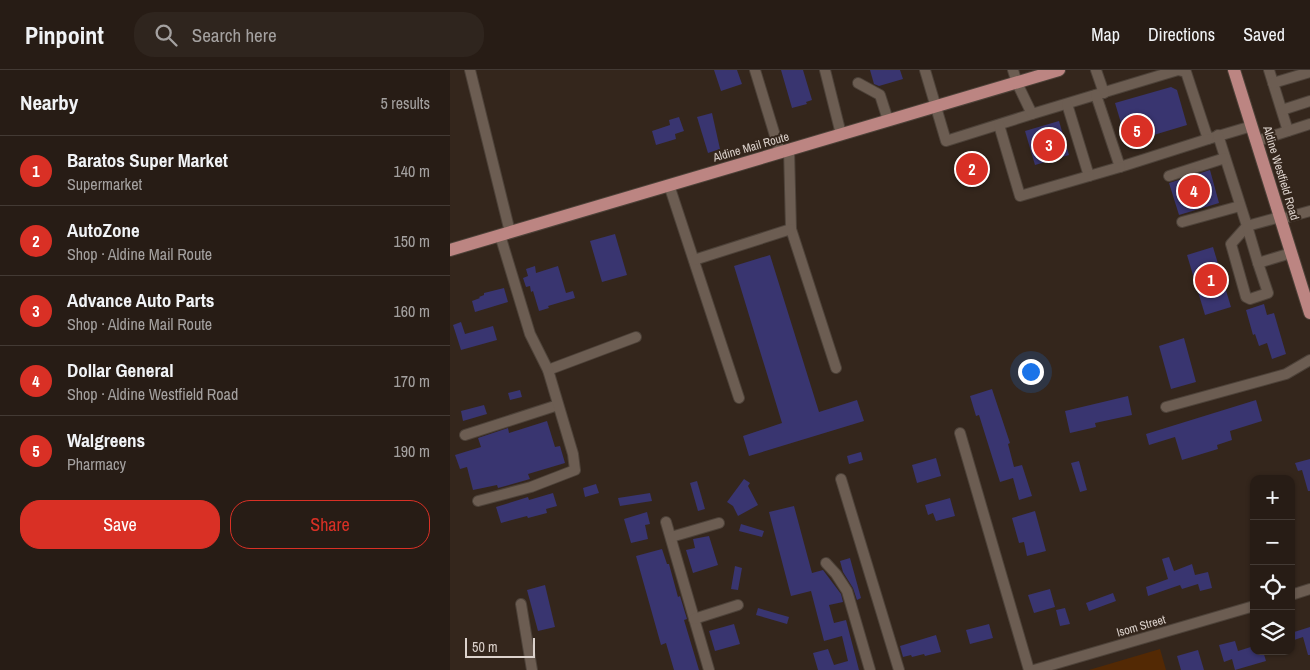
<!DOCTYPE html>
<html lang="en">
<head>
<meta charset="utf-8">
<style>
	:root { --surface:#271c15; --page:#2f251e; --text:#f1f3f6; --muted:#a4a1a0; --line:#433a34; --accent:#d93025 }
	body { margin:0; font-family:"Archivo Narrow",sans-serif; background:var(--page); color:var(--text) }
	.controls { position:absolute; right:15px; bottom:15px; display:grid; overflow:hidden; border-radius:10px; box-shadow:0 1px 4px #0004 }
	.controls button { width:45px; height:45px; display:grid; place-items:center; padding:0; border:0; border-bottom:1px solid var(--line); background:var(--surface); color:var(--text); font:25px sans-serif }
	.scale { position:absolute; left:15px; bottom:12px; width:70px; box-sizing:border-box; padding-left:5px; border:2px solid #dcd2cc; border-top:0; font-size:14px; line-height:18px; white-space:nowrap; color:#dcd2cc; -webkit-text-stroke:4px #34261c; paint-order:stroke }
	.you { position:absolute; left:580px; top:301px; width:18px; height:18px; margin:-12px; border:4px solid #fff; border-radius:50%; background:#1a73e8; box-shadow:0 0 0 8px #1a73e833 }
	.badge { display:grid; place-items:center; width:32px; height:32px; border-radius:50%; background:var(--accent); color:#fff; font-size:16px; font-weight:700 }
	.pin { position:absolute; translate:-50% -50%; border:2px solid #fff; box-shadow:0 1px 5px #0006 }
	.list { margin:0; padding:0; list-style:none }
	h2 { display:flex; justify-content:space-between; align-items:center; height:65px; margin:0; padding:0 20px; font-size:21px }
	h2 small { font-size:16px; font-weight:400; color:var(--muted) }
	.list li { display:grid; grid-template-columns:32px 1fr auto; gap:15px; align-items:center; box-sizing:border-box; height:70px; padding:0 20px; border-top:1px solid var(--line) }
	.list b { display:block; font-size:19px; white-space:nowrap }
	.list p { margin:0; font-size:16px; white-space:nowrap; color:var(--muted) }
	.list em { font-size:16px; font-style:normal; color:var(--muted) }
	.actions { display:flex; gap:10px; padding:15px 20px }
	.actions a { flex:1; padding:11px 0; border:1px solid var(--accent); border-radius:20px; text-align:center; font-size:18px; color:var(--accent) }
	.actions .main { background:var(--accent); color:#fff }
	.icon { flex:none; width:28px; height:28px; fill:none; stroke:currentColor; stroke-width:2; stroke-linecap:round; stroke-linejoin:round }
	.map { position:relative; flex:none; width:860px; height:600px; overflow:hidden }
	header { display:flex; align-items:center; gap:30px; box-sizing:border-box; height:70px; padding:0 25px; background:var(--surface); border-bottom:1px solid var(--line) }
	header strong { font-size:24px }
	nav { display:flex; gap:28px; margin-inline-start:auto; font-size:18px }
	.search { width:350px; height:45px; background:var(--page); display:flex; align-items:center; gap:12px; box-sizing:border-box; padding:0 18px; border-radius:20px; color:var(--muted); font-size:19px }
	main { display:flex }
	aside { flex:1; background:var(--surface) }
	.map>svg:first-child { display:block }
</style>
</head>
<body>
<header>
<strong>Pinpoint</strong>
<div class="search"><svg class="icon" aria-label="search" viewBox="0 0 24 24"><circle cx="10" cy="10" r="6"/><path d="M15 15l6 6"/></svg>Search here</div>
<nav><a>Map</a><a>Directions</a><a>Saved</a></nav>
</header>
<main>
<aside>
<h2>Nearby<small>5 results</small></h2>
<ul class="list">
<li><span class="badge">1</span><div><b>Baratos Super Market</b><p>Supermarket</p></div><em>140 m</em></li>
<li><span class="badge">2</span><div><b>AutoZone</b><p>Shop · Aldine Mail Route</p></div><em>150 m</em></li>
<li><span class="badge">3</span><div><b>Advance Auto Parts</b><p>Shop · Aldine Mail Route</p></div><em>160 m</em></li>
<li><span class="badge">4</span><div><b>Dollar General</b><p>Shop · Aldine Westfield Road</p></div><em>170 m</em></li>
<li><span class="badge">5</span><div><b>Walgreens</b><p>Pharmacy</p></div><em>190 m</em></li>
</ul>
<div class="actions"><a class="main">Save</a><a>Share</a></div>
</aside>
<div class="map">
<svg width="860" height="600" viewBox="0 0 860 600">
	<rect width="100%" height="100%" fill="#34261c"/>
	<polygon fill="#532904" points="710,579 716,600 639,600"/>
	<g fill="#393570">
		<polygon points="264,0 287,0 292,14 271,21"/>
		<polygon points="331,0 353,0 362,30 356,32 357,34 342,38"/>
		<polygon points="420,0 450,0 453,9 429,16 424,14"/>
		<polygon points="721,17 727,20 737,55 677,73 665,33"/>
		<polygon points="262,43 270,79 258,83 247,47"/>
		<polygon points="229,47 234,61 225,64 226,69 206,75 202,61 220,55 219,50"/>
		<polygon points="609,51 619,85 585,95 575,61"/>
		<polygon points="760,100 769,133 729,145 719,113"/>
		<polygon points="165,164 177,205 152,212 140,171"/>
		<polygon points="763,177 781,237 755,245 737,185"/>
		<polygon points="320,185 369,342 407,330 414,351 299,386 293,366 332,353 284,196"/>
		<polygon points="85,196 86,203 108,196 116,223 123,221 125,228 98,236 99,238 89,241 83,221 81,222 80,216 76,217 73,208 78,206 76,199"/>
		<polygon points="54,218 58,232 25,242 22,231 30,228 29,227 34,225 34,223"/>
		<polygon points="814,234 817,245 824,243 836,284 822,289 817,273 809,276 805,264 803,265 796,240"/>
		<polygon points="11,252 15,264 43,256 47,270 11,280 3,255"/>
		<polygon points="734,268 746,312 721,319 709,276"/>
		<polygon points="542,319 560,373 558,374 564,397 572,395 582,426 569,430 563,408 550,412 529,345 526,346 520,326"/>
		<polygon points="70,320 72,327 60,330 58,323"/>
		<polygon points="678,326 682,345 645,353 646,357 620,363 615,341"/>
		<polygon points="806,330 812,351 780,361 782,370 767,375 768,379 732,390 725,367 699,375 696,364"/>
		<polygon points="34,335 37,344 13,351 11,341"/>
		<polygon points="97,351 105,377 110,376 115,393 78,404 80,409 48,418 47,415 23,420 17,397 10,399 5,385 31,377 28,368 58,358 59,363"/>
		<polygon points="411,382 413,390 399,394 397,386"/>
		<polygon points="486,388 491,406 467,413 462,395"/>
		<polygon points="860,389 860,421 858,421 852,400 848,401 845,393"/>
		<polygon points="629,391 637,420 630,422 621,393"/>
		<polygon points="294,409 300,413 298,416 308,435 288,446 283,436 277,432"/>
		<polygon points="247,411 255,439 248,441 240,413"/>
		<polygon points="146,414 149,423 135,427 133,418"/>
		<polygon points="103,423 107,436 96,439 97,443 78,448 77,446 51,453 46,437 78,427 79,430"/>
		<polygon points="200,423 202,431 170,436 168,428"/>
		<polygon points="500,428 505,446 486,451 483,443 478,445 475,435"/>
		<polygon points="344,436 362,503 373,500 391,524 393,532 379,535 384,553 396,550 409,600 368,600 363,583 378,579 384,595 398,591 392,566 374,571 361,521 341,526 319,442"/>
		<polygon points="585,441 596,481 577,486 574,472 569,473 562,448"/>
		<polygon points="197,442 200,454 195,455 198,469 181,473 174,449"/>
		<polygon points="291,454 314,461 312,467 289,461"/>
		<polygon points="259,466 268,495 243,503 236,480 245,478 243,469"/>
		<polygon points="212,479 217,494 219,494 228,527 230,526 237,549 234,550 249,600 224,600 216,573 211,575 186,486"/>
		<polygon points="719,487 724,501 742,494 745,505 758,502 762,518 750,521 748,514 732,519 730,515 698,526 696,517 718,509 712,489"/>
		<polygon points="400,488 411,528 407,530 403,518 393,502 390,491"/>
		<polygon points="285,496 292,498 288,520 281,519"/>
		<polygon points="95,515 105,557 88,561 77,520"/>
		<polygon points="600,519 605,537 584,543 578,525"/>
		<polygon points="663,523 666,531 639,541 636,533"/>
		<polygon points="308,538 339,547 337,554 306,545"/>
		<polygon points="615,538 620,554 610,556 606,540"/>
		<polygon points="284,554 290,574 265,581 259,561"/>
		<polygon points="539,554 543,568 520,574 516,560"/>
		<polygon points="860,557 860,585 858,585 853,567 841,571 841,563"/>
		<polygon points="486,565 491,582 475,586 474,584 462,587 461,585 453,587 450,576"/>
		<polygon points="785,571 788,581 804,576 804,581 813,581 816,591 785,600 782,589 774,592 769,575"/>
		<polygon points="748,580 754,600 731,600 727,586"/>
	</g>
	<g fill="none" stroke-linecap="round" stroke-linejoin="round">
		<defs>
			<g id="minor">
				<polyline points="20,0 60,162"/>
				<polyline points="305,0 330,82"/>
				<polyline points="375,0 391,64"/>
				<polyline points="475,0 496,71 582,44"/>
				<polyline points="563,0 567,13 582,44 728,0 736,2 758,69 802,56"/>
				<polyline points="646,0 654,23"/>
				<polyline points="819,0 838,61"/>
				<polyline points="408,13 430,25 438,50"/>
				<polyline points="823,13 860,2"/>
				<polyline points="646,25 670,97 758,69"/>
				<polyline points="617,34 639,106 670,97"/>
				<polyline points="832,40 860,31"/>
				<polyline points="549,55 570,126 639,106"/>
				<polyline points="768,65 797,156 781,174 796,227 800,229 818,223 808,193"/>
				<polyline points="807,71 860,54"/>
				<polyline points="339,79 341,159 386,298"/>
				<polyline points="719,106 775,88"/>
				<polyline points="219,115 289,328"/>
				<polyline points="830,147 797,156 808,193 841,183"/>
				<polyline points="831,149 860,141"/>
				<polyline points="732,152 790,136"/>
				<polyline points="244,190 341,159"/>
				<polyline points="98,300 186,267"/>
				<polyline points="716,337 836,304 860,290"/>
				<polyline points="510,363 579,600"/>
				<polyline points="15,365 108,335"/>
				<polyline points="391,409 449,600"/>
				<polyline points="28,431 81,417 125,400 123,384 98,300 80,264 50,165"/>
				<polyline points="216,452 259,600"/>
				<polyline points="221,467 269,453"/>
				<polyline points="376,493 386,504 397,521 420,600"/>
				<polyline points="841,525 860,519"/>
				<polyline points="71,534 82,600"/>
				<polyline points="244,549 288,535"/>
				<polyline points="584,600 804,536"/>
			</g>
			<g id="major">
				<polyline points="784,0 860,243"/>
				<polyline points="0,180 609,0"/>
			</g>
		</defs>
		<use href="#minor" stroke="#4d4239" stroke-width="12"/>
		<use href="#major" stroke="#4d4239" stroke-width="14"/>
		<use href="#minor" stroke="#6c5d52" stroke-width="10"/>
		<use href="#major" stroke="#bc8582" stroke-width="12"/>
	</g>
	<g text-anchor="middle" stroke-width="4" stroke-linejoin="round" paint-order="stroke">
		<g font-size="12" fill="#dcd2cc" stroke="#34261c">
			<text transform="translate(301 77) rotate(-16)" y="4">Aldine Mail Route</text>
			<text transform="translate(831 103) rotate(73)" y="4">Aldine Westfield Road</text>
			<text transform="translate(691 556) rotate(-16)" y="4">Isom Street</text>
		</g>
	</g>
</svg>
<div class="controls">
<button>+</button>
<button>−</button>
<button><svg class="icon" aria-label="locate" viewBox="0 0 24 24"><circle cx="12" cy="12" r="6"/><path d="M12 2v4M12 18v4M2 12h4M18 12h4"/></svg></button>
<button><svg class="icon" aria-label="layers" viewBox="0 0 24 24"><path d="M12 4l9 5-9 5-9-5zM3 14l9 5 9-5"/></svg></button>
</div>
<div class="scale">50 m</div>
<div class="you"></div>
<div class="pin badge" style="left:761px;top:210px">1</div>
<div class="pin badge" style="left:522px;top:99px">2</div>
<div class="pin badge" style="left:599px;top:75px">3</div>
<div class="pin badge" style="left:744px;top:121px">4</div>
<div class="pin badge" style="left:687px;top:61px">5</div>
</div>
</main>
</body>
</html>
